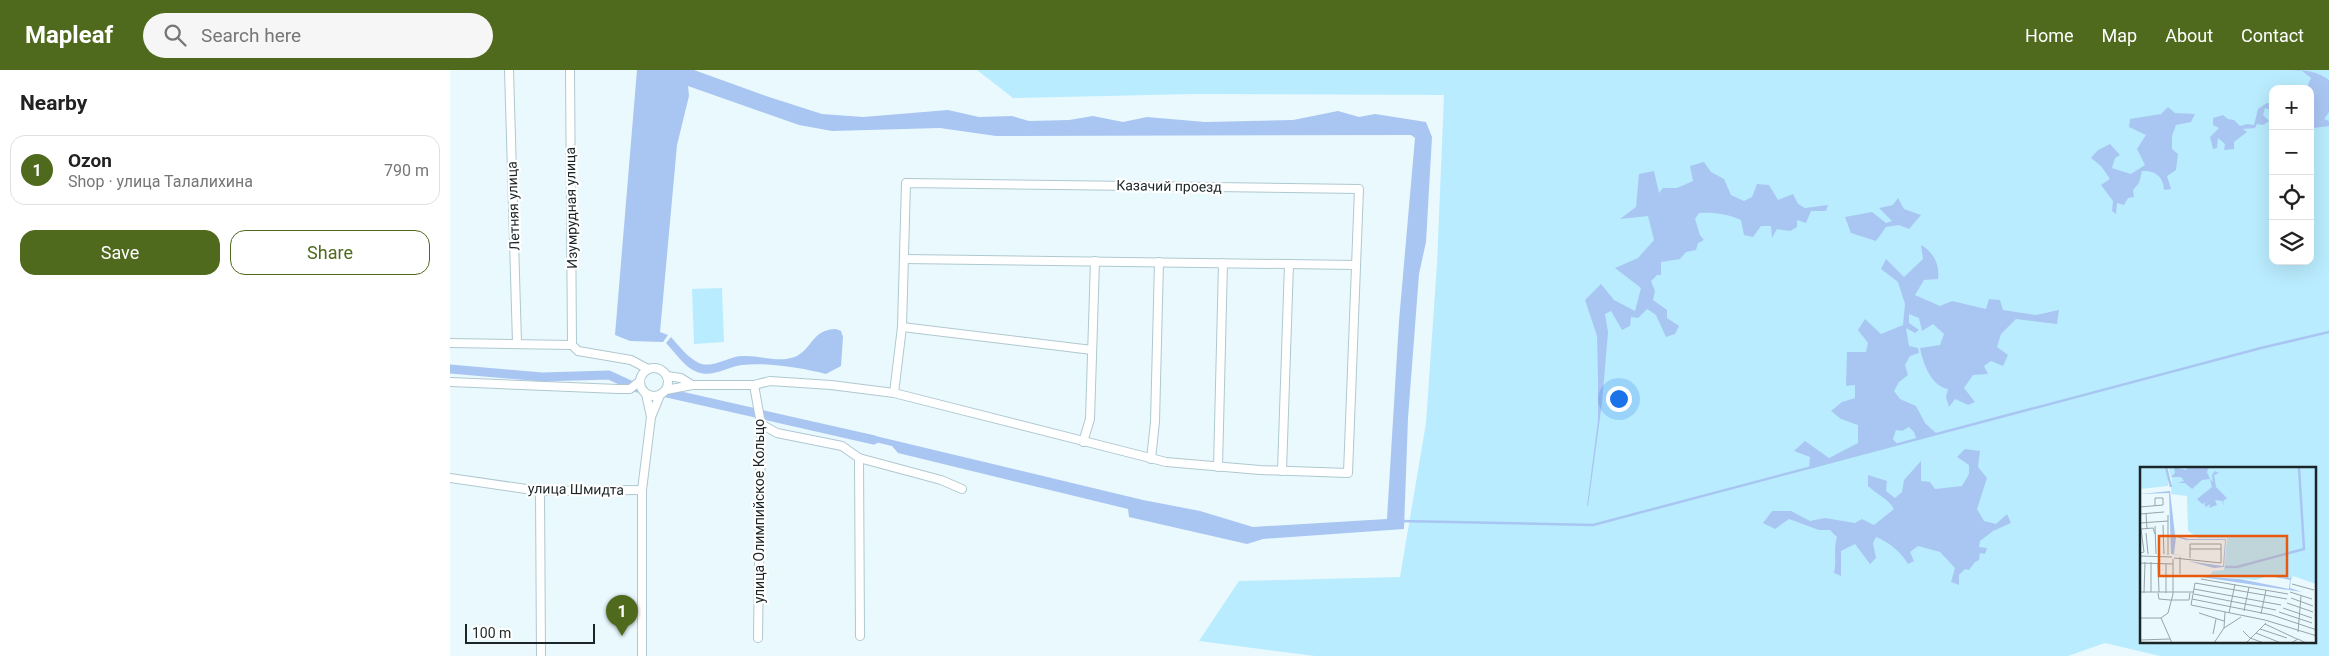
<!DOCTYPE html>
<html lang="en">
<head>
<meta charset="utf-8">
<style>
	:root { --surface:#fff; --page:#f6f6f6; --text:#222; --muted:#767676; --line:#e0e0e0; --accent:#4f6a1d }
	body { margin:0; font-family:Roboto,sans-serif; background:var(--page); color:var(--text) }
	.controls { position:absolute; right:15px; top:15px; display:grid; overflow:hidden; border-radius:10px; box-shadow:0 5px 20px #0002 }
	.controls button { width:45px; height:45px; display:grid; place-items:center; padding:0; border:0; border-bottom:1px solid var(--line); background:var(--surface); color:var(--text); font:25px sans-serif }
	.scale { position:absolute; left:15px; bottom:12px; width:130px; box-sizing:border-box; padding-left:5px; border:2px solid #1b2427; border-top:0; font-size:14px; line-height:18px; white-space:nowrap; color:#1b2427; -webkit-text-stroke:4px #fff; paint-order:stroke }
	.you { position:absolute; left:1168px; top:328px; width:18px; height:18px; margin:-12px; border:4px solid #fff; border-radius:50%; background:#1a73e8; box-shadow:0 0 0 8px #1a73e833 }
	.badge { display:grid; place-items:center; width:32px; height:32px; border-radius:50%; background:var(--accent); color:#fff; font-size:16px; font-weight:700 }
	.pin { position:absolute; translate:-50% -41px; filter:drop-shadow(0 1px 2px #0008) }
	.pin::after { content:''; position:absolute; top:26px; width:18px; height:15px; background:inherit; clip-path:polygon(0 0,100% 0,50% 100%) }
	.list { margin:0; padding:0; list-style:none }
	h2 { display:flex; justify-content:space-between; align-items:center; height:65px; margin:0; padding:0 20px; font-size:21px }
	h2 small { font-size:16px; font-weight:400; color:var(--muted) }
	.list li { display:grid; grid-template-columns:32px 1fr auto; gap:15px; align-items:center; box-sizing:border-box; height:70px; margin:0 10px 10px; padding:0 10px; border:1px solid var(--line); border-radius:15px }
	.list b { display:block; font-size:19px; white-space:nowrap }
	.list p { margin:0; font-size:16px; white-space:nowrap; color:var(--muted) }
	.list em { font-size:16px; font-style:normal; color:var(--muted) }
	.actions { display:flex; gap:10px; padding:15px 20px }
	.actions a { flex:1; padding:11px 0; border:1px solid var(--accent); border-radius:15px; text-align:center; font-size:18px; color:var(--accent) }
	.actions .main { background:var(--accent); color:#fff }
	.icon { flex:none; width:28px; height:28px; fill:none; stroke:currentColor; stroke-width:2; stroke-linecap:round; stroke-linejoin:round }
	.map { position:relative; flex:none; width:1879px; height:586px; overflow:hidden }
	header { display:flex; align-items:center; gap:30px; box-sizing:border-box; height:70px; padding:0 25px; background:var(--accent); color:#fff }
	header strong { font-size:24px }
	nav { display:flex; gap:28px; margin-inline-start:auto; font-size:18px }
	.search { width:350px; height:45px; background:var(--page); display:flex; align-items:center; gap:12px; box-sizing:border-box; padding:0 18px; border-radius:28px; color:var(--muted); font-size:19px }
	main { display:flex }
	aside { flex:1; background:var(--surface) }
	.map>svg:first-child { display:block }
</style>
</head>
<body>
<header>
<strong>Mapleaf</strong>
<div class="search"><svg class="icon" aria-label="search" viewBox="0 0 24 24"><circle cx="10" cy="10" r="6"/><path d="M15 15l6 6"/></svg>Search here</div>
<nav><a>Home</a><a>Map</a><a>About</a><a>Contact</a></nav>
</header>
<main>
<aside>
<h2>Nearby<small></small></h2>
<ul class="list">
<li><span class="badge">1</span><div><b>Ozon</b><p>Shop · улица Талалихина</p></div><em>790 m</em></li>
</ul>
<div class="actions"><a class="main">Save</a><a>Share</a></div>
</aside>
<div class="map">
<svg width="1879" height="586" viewBox="0 0 1879 586">
	<rect width="100%" height="100%" fill="#eaf9fe"/>
	<g fill="#b9ecfe" fill-rule="evenodd">
		<path d="M527 0H1879V586H1710L1655 573 1618 586H865L749 571 789 511 950 507 976 353 987 194 994 25 745 24 563 28ZM1823 19H1860V191H1823ZM1692 398H1865V572H1692Z"/>
		<polygon points="272,218 274,272 244,274 242,219"/>
	</g>
	<g fill="#a9c6f2">
		<polygon points="187,0 244,0 319,27 372,44 413,47 498,40 529,47 562,46 579,51 619,50 643,46 673,52 697,47 755,52 843,50 888,41 909,47 925,44 976,52 982,67 976,172 969,204 958,348 954,459 813,469 797,474 679,447 678,439 448,383 442,376 412,369 413,363 693,430 750,441 803,457 937,449 949,251 965,68 961,65 546,66 490,58 382,61 349,55 238,16 239,26 227,75 210,262 218,265 213,272 180,271 165,265"/>
		<path d="M1843 0C1857 0 1868 2 1879 10V42L1874 49 1879 51V56L1864 58 1860 61V19H1856L1861 8 1852 1Z"/>
		<polygon points="1817,33 1823,34 1823,41 1815,38 1813,45 1819,51 1813,55 1807,54 1805,58 1793,59 1797,62 1784,72 1784,79 1774,80 1775,74 1768,68 1767,78 1763,79 1760,67 1769,58 1763,55 1763,48 1773,45 1778,49 1784,50 1790,56 1798,54 1804,55 1808,39"/>
		<path d="M1718 37 1725 43 1745 44 1741 52 1726 55 1722 66V79L1728 84 1726 100 1717 106 1721 119 1714 120C1714 107 1705 100 1692 101L1689 113 1683 120 1684 127 1678 128 1674 135 1667 133 1666 144 1662 141 1663 131 1651 115 1660 109 1651 96 1641 88 1648 80 1660 74 1670 85 1665 88 1662 98 1681 104 1695 95 1687 79 1696 65 1679 57 1680 49 1711 44Z"/>
		<path d="M1254 92 1261 102 1274 109 1281 125 1294 131 1302 127 1307 114 1319 115 1328 130 1343 124 1348 134 1355 138 1378 135 1376 141H1361L1356 153 1347 150V157L1340 161 1327 159 1322 168 1321 156H1311L1303 167 1294 165 1291 150C1278 144 1263 142 1249 143L1245 149 1250 165 1254 170 1248 173 1246 180 1236 182 1230 189 1211 192V205H1207L1201 211 1205 221 1203 230 1217 240V248L1229 256 1225 264 1216 267 1206 245 1197 239 1188 248 1181 247 1180 256 1172 260 1161 241 1155 244 1158 262 1152 333 1138 436H1137L1148 350V310L1147 266 1135 230 1151 214 1164 230 1185 241 1191 218 1165 198 1188 188 1204 170 1198 146 1170 149 1186 137 1189 104 1204 101 1209 123 1213 118H1227L1243 111 1240 96Z"/>
		<polygon points="1448,128 1454,139 1471,145 1459,159 1449,155 1436,157 1426,171 1401,163 1395,147 1422,142 1436,153 1442,151 1429,138 1443,135"/>
		<path d="M1471 175C1484 182 1490 196 1488 209L1474 210 1465 225 1490 236 1502 231 1536 239 1539 229 1550 230 1553 240 1586 245 1609 240 1607 254 1566 249 1551 264 1547 277 1558 285 1553 296 1541 291 1534 296 1538 304 1523 305 1514 318 1525 332 1518 335 1505 329 1499 337 1496 327 1498 319C1481 316 1473 293 1470 278L1490 275 1494 264 1483 254 1472 261 1469 248 1459 244V253L1469 260 1465 263 1456 258 1459 276 1468 278 1469 283 1460 286 1455 295 1458 305 1449 312 1444 321 1450 329 1466 336 1475 353 1487 364 1467 370 1464 362 1459 357 1452 361 1446 360 1443 369 1448 375 1359 399 1360 387 1344 381 1355 371 1379 388 1408 373V355L1391 349 1381 341 1392 332 1405 328V315L1396 316 1397 282H1416L1418 273 1408 260 1415 249 1431 264 1453 255 1455 234 1448 212 1431 199 1436 189 1454 207 1473 189Z"/>
		<path d="M386 259 391 261 393 267 391 296 376 304C353 298 316 292 292 295 277 297 262 308 247 302 234 297 225 282 216 273L221 267C229 276 238 288 249 293 263 299 279 286 293 286 310 285 330 294 347 286 364 276 362 260 386 259Z"/>
		<path d="M1515 379 1530 381 1528 397 1537 408 1527 439 1534 451 1546 454 1557 444 1561 453 1543 461 1530 471 1529 477 1537 478 1535 484 1530 483 1529 490 1525 492 1519 500 1515 499 1509 505V515L1501 512 1505 498 1490 482 1468 476 1460 482 1464 491 1458 494C1451 482 1439 472 1426 467L1423 473 1426 488 1420 494 1405 474 1391 481V506L1384 503C1387 490 1383 480 1387 467L1380 460H1369L1339 449 1325 459 1313 453 1322 441H1341L1360 451 1375 448 1405 453 1412 449 1424 455 1444 439C1438 428 1427 425 1418 416V405L1437 411 1436 421 1445 428 1452 422 1454 410 1471 391V411L1480 412 1485 419 1512 416 1519 404V395L1507 387Z"/>
	</g>
	<g fill="none" stroke-linecap="round" stroke-linejoin="round">
		<polyline stroke="#a9c6f2" stroke-width="2.5" points="950,451 1143,455 1811,278 1879,262"/>
		<g stroke="#a9c6f2" stroke-width="9">
			<polyline points="0,299 92,307 159,305 187,318"/>
			<polyline points="213,322 424,370"/>
		</g>
		<defs>
			<g id="street">
				<polyline points="59,0 67,273"/>
				<polyline points="120,0 122,275"/>
				<polyline points="454,189 906,195"/>
				<polyline points="452,257 642,280"/>
				<polyline points="0,273 122,275 128,281 181,290 198,299"/>
				<circle cx="204" cy="312" r="14"/>
				<polyline points="217,306 231,308 242,315"/>
				<polyline points="0,312 168,319 180,319 190,311"/>
				<polyline points="304,315 311,354 308,568"/>
				<polyline points="216,320 242,315 304,315 320,311 381,315 444,323 716,392 810,400 898,403 909,119 456,113 452,257 444,323"/>
				<polyline points="196,324 201,347 210,325"/>
				<polyline points="311,354 327,363 392,376 409,388 491,410 512,419"/>
				<polyline points="633,372 640,349 645,191"/>
				<polyline points="409,388 410,566"/>
				<polyline points="701,389 705,352 709,192"/>
				<polyline points="768,397 773,193"/>
				<polyline points="832,401 839,194"/>
				<polyline points="0,408 90,421 192,420"/>
				<polyline points="90,421 91,586"/>
				<polyline points="192,586 192,420 201,347"/>
			</g>
		</defs>
		<use href="#street" stroke="#afc8d0" stroke-width="10"/>
		<use href="#street" stroke="#fff" stroke-width="8"/>
	</g>
	<g text-anchor="middle" stroke-width="4.5" stroke-linejoin="round" paint-order="stroke">
		<g font-size="14" fill="#1b2427" stroke="#fff">
			<text transform="translate(719 116) rotate(1)" y="5">Казачий проезд</text>
			<text transform="translate(63 136) rotate(-92)" y="5">Летняя улица</text>
			<text transform="translate(121 138) rotate(-91)" y="5">Изумрудная улица</text>
			<text transform="translate(126 419) rotate(1)" y="5">улица Шмидта</text>
			<text transform="translate(309 441) rotate(-90)" y="5">улица Олимпийское Кольцо</text>
		</g>
	</g>
	<g transform="translate(1690 397)">
		<rect width="176" height="176" fill="#eaf9fe"/>
		<path d="M0 0H24L28 7V19L0 22ZM28 0H176V117L153 109 152 112 132 108 115 113 70 108 73 104 84 103 87 71H58L48 64 47 29 31 27 32 13Z" fill="#b9ecfe"/>
		<path d="M34 0 46 3 48 0H69L67 5 70 12 62 13 52 22 45 16H38L44 14 41 10H31L35 6ZM75 4 79 6 74 8 76 20 87 31 83 34 84 39 82 34 75 33 77 38 69 41 70 37 66 40 64 37 67 35 62 37 57 32 72 20 70 12 73 15 72 8ZM30 24 35 68 48 72H86L84 100 74 101 48 94 83 99 85 73H46L36 70 34 87 46 89 31 87 29 26 0 27ZM55 109 100 112 149 122 150 113 129 109 151 111 161 114 151 111 150 121 162 125Z" fill="#a9c6f2"/>
		<path fill="none" stroke="#a9c6f2" stroke-width="2.5" d="M26 0 31 20M85 100H97L164 82 159 0"/>
		<path fill="none" stroke="#97a4a8" stroke-width="1" d="M0 40 23 38V31H15V39M6 46 7 62M0 47 24 45M28 48V88M0 56 28 54M23 58 24 87M15 59 16 87M1 62 13 61 15 67M6 66 8 87M50 82H81M0 86 4 85 1 62M0 89 32 90M40 90V107M34 91 81 96V77H50V91M11 95V125M0 96 33 97M18 96 19 125M26 97V126M61 112 148 127M152 117 174 123M54 122 141 138M0 125H54M150 125 172 132M4 126 5 95M18 126 19 132 30 133H49L50 126M54 127 136 143M151 131 173 139M52 132 132 148 177 163M147 132 55 116 51 138 125 153 177 169M147 136 173 145M143 141 172 151M104 144 109 120M139 145 172 156M59 146 84 154M89 146 95 117M121 147 126 123M0 151H21L32 176M21 151 28 146 33 127V92M125 157 157 172M84 161 85 145M120 162 147 171M103 164 110 171 124 176M158 165 161 129M116 166 141 176M73 167 76 152M0 173 30 172M74 176 84 161 101 150M106 176 126 156M151 176 158 172 166 176"/>
		<path fill="#e8590c" fill-opacity="0.15" stroke="#e8590c" stroke-width="2.5" d="M19 69H147V109H19Z"/>
		<rect width="176" height="176" fill="none" stroke="#1b2427" stroke-width="2.5"/>
	</g>
</svg>
<div class="controls">
<button>+</button>
<button>−</button>
<button><svg class="icon" aria-label="locate" viewBox="0 0 24 24"><circle cx="12" cy="12" r="6"/><path d="M12 2v4M12 18v4M2 12h4M18 12h4"/></svg></button>
<button><svg class="icon" aria-label="layers" viewBox="0 0 24 24"><path d="M12 4l9 5-9 5-9-5zM3 14l9 5 9-5"/></svg></button>
</div>
<div class="scale">100 m</div>
<div class="you"></div>
<div class="pin badge" style="left:172px;top:566px">1</div>
</div>
</main>
</body>
</html>
